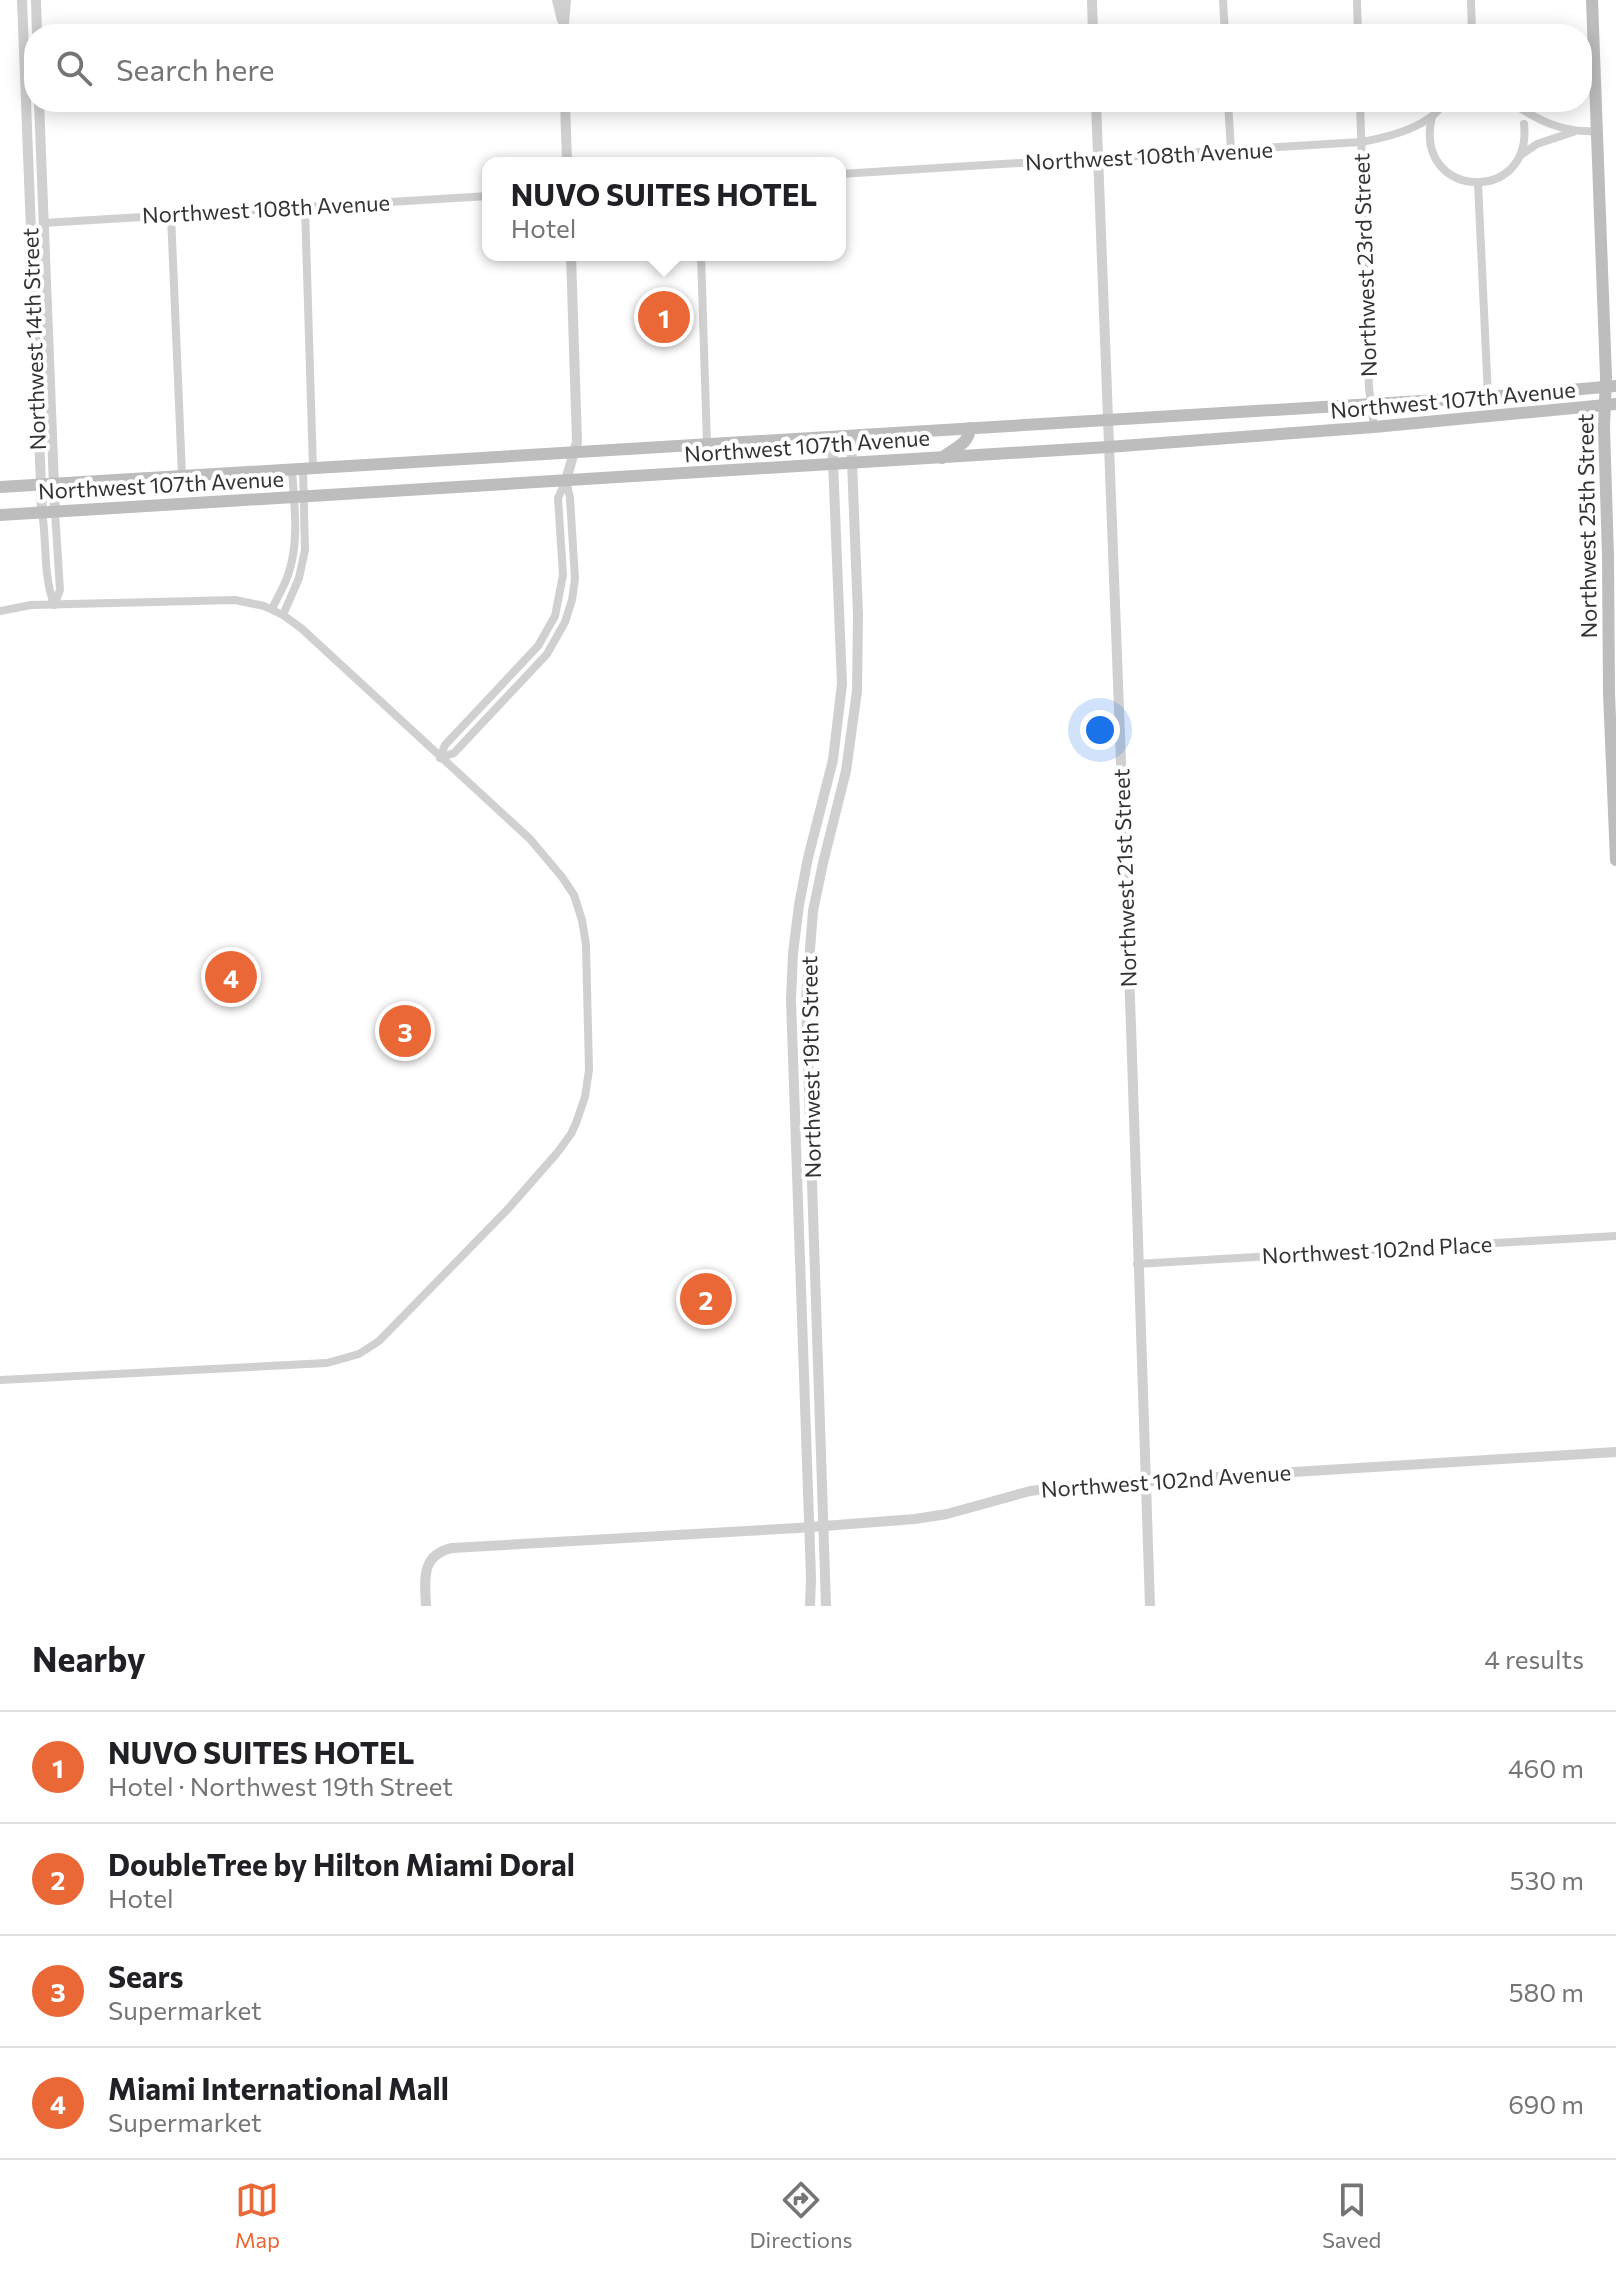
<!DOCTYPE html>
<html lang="en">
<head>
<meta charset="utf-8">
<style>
	:root { --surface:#fff; --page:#f2f2f2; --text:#202124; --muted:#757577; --line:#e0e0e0; --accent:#e96836 }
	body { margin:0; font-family:Commissioner,sans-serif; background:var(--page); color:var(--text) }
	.you { position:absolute; left:1100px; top:730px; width:28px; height:28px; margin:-20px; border:6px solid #fff; border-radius:50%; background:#1a73e8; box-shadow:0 0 0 12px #1a73e833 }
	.badge { display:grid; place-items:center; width:52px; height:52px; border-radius:50%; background:var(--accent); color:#fff; font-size:26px; font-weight:700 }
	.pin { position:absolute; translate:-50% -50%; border:4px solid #fff; box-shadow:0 2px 8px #0006 }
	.popup { position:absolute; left:482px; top:157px; width:364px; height:104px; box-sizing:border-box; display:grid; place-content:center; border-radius:16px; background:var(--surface); filter:drop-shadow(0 2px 6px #0005); font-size:26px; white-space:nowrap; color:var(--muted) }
	.popup b { font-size:30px; color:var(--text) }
	.popup::after { content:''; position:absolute; left:50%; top:100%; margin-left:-16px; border:16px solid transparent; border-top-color:var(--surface) }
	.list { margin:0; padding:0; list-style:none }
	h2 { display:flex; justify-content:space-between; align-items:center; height:104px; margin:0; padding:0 32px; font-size:34px }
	h2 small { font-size:26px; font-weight:400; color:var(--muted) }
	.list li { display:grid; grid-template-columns:52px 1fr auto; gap:24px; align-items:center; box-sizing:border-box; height:112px; padding:0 32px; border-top:2px solid var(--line) }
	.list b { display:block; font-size:30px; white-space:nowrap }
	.list p { margin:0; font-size:26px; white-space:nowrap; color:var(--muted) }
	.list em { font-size:26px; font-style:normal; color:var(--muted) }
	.icon { flex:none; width:44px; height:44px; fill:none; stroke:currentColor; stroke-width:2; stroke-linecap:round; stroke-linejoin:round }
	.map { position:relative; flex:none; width:1616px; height:1606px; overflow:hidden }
	.search { position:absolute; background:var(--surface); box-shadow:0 4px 20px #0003; left:24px; right:24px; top:24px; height:88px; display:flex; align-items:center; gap:20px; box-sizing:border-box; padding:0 28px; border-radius:32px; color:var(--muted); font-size:30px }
	.sheet { height:552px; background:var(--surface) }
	nav { display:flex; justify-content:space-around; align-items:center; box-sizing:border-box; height:112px; border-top:2px solid var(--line); background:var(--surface); font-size:22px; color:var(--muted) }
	nav a { display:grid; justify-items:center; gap:4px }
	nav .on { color:var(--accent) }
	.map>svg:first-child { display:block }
</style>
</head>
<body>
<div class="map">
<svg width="1616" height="1606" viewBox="0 0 1616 1606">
	<rect width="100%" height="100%" fill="#fff"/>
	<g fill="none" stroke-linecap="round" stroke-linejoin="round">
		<g stroke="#d0d0d0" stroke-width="8">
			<polyline points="1223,0 1225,34"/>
			<polyline points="1357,0 1358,34"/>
			<polyline points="1471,0 1472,34"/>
			<polyline points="1228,102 1231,151"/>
			<polyline points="1360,102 1369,388 1374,427"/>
			<path d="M1510 102C1540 121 1562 133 1597 131"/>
			<path d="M1432 117C1412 199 1533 206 1524 124"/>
			<polyline points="1521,155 1537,144 1573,132"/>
			<path d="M840 174 1361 142C1384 138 1409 132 1428 119 1436 114 1440 107 1447 102"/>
			<polyline points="1478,183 1488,397"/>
			<polyline points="305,207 313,468"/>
			<polyline points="171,215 182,475"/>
			<polyline points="44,223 488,196"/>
			<polyline points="701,255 707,444"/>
			<path d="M42 512C47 542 43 576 54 604"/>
			<polyline points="54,605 60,590 55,512"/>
			<path d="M272 609C277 598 284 587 288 575 300 541 294 504 292 469"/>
			<polyline points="0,611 31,605 235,600 264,606 283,615 301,628 530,839 562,877 574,895 582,920 586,945 589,1070 585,1097 576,1123 571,1134 557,1153 507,1210 379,1341 359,1354 327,1363 0,1380"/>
			<polyline points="283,615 299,578 305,550 303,468"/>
			<polyline points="440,758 454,753 547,654 565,622 572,600 575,579 570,498 566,480"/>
			<polyline points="440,758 445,745 538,646 555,616 563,575 558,498 566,481"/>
			<polyline points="1137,1264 1616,1236"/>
		</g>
		<g stroke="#d0d0d0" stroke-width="10">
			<polyline points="22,0 42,512"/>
			<polyline points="36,0 37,34"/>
			<polyline points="557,0 562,20"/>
			<polyline points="1092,0 1093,34"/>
			<polyline points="563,34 566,0"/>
			<polyline points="39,102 55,512"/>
			<polyline points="565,102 567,163"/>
			<polyline points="1096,102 1131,1026 1150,1606"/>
			<polyline points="566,480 577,442 571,255"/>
			<path d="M426 1606C425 1581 420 1555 452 1548L798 1528 915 1519 947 1514 1030 1491 1071 1486 1616 1452"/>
			<polyline points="810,1606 811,1578 791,1000 793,953 799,905 808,858 833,760 842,684 832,437"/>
			<polyline points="826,1606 806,1000 813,911 823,863 846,771 857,691 858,615 851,436"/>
		</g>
		<g stroke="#bdbdbd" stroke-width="12">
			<polyline points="1592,0 1606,377 1604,427 1608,556 1609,693 1616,860"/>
			<path d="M942 458C953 448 969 445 970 428"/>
			<polyline points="0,487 1488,397 1616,386"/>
			<polyline points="0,515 1108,447 1374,427 1616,404"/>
		</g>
	</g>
	<g text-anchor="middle" stroke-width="8" stroke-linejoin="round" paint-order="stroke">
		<g font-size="22" fill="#333" stroke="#fff">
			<text transform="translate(1149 156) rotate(-3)" y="8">Northwest 108th Avenue</text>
			<text transform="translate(266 209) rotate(-3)" y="8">Northwest 108th Avenue</text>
			<text transform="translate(1365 265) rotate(-92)" y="8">Northwest 23rd Street</text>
			<text transform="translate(34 339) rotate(-92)" y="8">Northwest 14th Street</text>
			<text transform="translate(1453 400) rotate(-5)" y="8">Northwest 107th Avenue</text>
			<text transform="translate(807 446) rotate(-4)" y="8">Northwest 107th Avenue</text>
			<text transform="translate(161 485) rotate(-3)" y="8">Northwest 107th Avenue</text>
			<text transform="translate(1587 526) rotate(-91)" y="8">Northwest 25th Street</text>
			<text transform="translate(1125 878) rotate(-92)" y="8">Northwest 21st Street</text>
			<text transform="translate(811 1067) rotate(-91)" y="8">Northwest 19th Street</text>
			<text transform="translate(1377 1250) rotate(-3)" y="8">Northwest 102nd Place</text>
			<text transform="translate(1166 1481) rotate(-4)" y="8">Northwest 102nd Avenue</text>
		</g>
	</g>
</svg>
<div class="you"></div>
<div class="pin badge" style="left:664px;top:317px">1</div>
<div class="popup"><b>NUVO SUITES HOTEL</b>Hotel</div>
<div class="pin badge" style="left:706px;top:1299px">2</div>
<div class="pin badge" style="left:405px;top:1031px">3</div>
<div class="pin badge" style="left:231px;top:977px">4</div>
<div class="search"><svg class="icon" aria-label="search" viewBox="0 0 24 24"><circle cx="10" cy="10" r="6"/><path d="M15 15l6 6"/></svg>Search here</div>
</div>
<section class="sheet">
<h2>Nearby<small>4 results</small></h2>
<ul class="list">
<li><span class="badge">1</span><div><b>NUVO SUITES HOTEL</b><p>Hotel · Northwest 19th Street</p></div><em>460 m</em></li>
<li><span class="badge">2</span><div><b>DoubleTree by Hilton Miami Doral</b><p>Hotel</p></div><em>530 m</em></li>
<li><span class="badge">3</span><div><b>Sears</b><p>Supermarket</p></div><em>580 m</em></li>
<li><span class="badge">4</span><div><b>Miami International Mall</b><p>Supermarket</p></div><em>690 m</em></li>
</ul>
</section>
<nav>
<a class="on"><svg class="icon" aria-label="map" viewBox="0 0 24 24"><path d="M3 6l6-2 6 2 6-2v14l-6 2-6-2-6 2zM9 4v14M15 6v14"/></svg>Map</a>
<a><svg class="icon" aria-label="directions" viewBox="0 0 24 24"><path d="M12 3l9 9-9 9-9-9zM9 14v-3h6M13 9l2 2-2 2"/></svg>Directions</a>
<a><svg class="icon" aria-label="saved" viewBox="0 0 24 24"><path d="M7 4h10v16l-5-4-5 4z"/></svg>Saved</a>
</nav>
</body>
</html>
